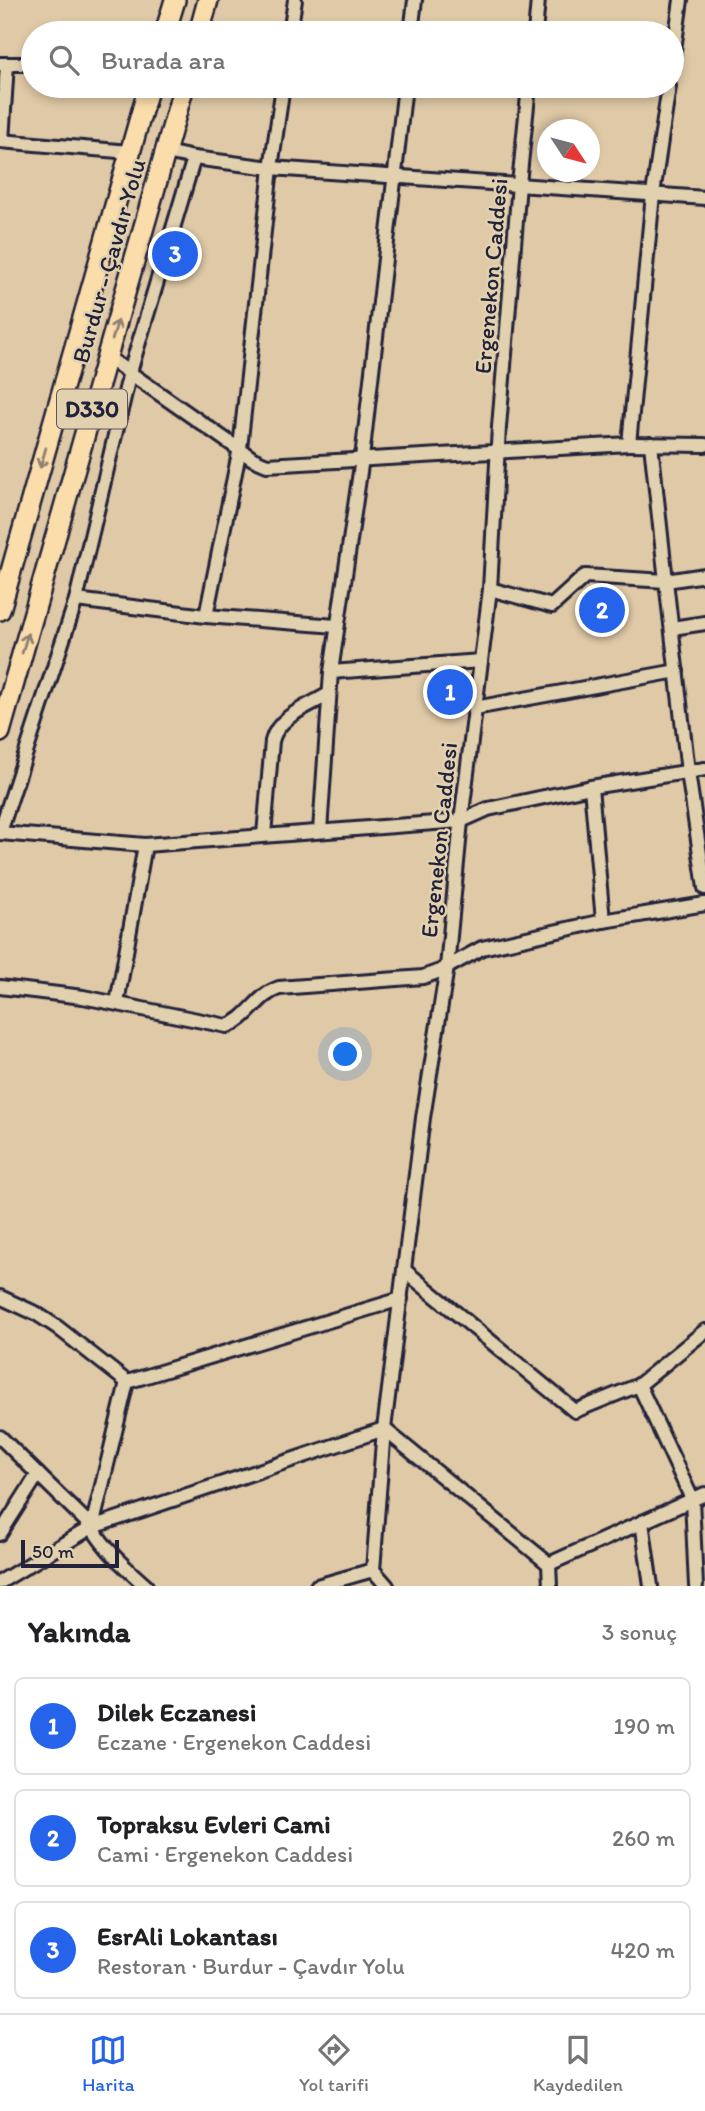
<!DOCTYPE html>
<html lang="tr">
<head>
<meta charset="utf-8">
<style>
	:root { --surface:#fff; --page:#f6f6f6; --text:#202124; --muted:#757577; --line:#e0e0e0; --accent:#2563eb }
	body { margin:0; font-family:Itim,sans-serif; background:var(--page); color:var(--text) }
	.compass { position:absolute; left:537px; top:119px; width:63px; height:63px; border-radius:50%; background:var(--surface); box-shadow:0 4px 10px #0003; rotate:126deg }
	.scale { position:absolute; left:21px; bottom:18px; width:98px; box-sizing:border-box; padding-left:7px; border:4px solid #22223b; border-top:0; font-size:19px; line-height:24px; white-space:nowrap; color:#22223b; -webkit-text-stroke:5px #e2d1ae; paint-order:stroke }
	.you { position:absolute; left:346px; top:1055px; width:24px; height:24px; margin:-18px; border:5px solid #fff; border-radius:50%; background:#1a73e8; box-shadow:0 0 0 10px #1a73e833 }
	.badge { display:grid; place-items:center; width:46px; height:46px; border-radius:50%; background:var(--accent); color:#fff; font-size:23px; font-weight:700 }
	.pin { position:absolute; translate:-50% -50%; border:4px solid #fff; box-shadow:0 2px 7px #0006 }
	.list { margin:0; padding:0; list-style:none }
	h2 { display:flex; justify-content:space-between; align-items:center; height:91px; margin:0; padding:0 28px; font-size:30px }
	h2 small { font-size:23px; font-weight:400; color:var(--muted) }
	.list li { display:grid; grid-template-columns:46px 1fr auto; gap:21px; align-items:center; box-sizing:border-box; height:98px; margin:0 14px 14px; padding:0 14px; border:2px solid var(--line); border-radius:10px }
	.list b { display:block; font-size:26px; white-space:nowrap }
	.list p { margin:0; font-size:23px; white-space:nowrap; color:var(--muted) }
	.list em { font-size:23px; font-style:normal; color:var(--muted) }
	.icon { flex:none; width:38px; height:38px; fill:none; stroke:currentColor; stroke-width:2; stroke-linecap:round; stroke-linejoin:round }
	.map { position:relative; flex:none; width:705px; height:1586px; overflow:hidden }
	.search { position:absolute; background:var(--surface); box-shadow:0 4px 10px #0003; left:21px; right:21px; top:21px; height:77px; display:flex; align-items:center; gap:18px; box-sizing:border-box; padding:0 24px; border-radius:38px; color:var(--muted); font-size:26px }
	.sheet { height:427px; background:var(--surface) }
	nav { display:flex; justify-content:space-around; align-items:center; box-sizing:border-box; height:98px; border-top:2px solid var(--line); background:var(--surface); font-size:19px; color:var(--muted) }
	nav a { display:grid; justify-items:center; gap:4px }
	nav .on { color:var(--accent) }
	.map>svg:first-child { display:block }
</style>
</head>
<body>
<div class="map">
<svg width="705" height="1586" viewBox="0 0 705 1586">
	<rect width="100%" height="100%" fill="#dfc9a6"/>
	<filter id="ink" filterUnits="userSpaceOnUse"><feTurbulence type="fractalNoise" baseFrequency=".0143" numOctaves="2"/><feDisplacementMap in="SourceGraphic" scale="14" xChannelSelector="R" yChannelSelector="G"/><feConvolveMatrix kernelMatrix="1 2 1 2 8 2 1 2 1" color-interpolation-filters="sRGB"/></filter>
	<g filter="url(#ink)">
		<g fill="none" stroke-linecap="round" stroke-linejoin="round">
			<defs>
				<g id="minor">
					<polyline points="290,33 295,0"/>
					<polyline points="411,33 415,0"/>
					<polyline points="535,33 538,0"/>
					<polyline points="0,64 33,64"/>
					<polyline points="672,64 681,0"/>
					<polyline points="0,141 130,152"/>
					<polyline points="2,141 7,64"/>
					<polyline points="166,152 194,158 271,168 705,198"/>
					<polyline points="107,357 253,459 267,465 629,444 653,194 669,86"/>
					<polyline points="629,444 705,445"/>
					<polyline points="651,444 666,581 705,575"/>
					<polyline points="490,589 552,606 585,576 666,581 688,772 705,888"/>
					<polyline points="76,600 206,616 336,626"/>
					<polyline points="206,616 240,448 271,168 283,86"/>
					<polyline points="672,628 705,623"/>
					<polyline points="331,672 481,661"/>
					<polyline points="475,708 677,671"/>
					<polyline points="591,787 603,921"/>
					<polyline points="320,831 331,672 362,458 405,86"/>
					<polyline points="0,832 76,600 130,372 194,158"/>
					<polyline points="0,833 145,845 461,821 488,809 591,787 705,769"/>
					<path d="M264 835 272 741C278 716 309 706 329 694"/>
					<path d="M0 987 83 997 227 1026C249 1019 257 995 279 988L423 977 440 971 482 948 603 921 705 904"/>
					<polyline points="117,1003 145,845"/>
					<polyline points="404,1270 575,1411 639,1385"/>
					<polyline points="0,1297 37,1314 57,1327 127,1382 92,1527"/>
					<polyline points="127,1382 401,1299"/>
					<polyline points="384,1429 549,1564 550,1586"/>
					<path d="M0 1437 92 1527C106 1551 126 1568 146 1586"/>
					<polyline points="642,1522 651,1586"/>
					<polyline points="0,1534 38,1474"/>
					<polyline points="549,1564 705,1494"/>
					<polyline points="0,1582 92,1527 384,1429"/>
					<polyline points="317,1586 373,1570"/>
					<polyline points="387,1586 373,1570 384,1429 423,1118 447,967 461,821 490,589 499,427 519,184 529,86"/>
					<polyline points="696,1586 692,1499 639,1385 705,1331"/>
				</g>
				<g id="highway">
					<polyline points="165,33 175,0"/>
					<polyline points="199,33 208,0"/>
					<polyline points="0,610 149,86"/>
					<polyline points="0,732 184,86"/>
				</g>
			</defs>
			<use href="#minor" stroke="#22223b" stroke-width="18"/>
			<use href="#highway" stroke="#22223b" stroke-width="24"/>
			<use href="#minor" stroke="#e2d1ae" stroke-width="12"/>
			<use href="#highway" stroke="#faddab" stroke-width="19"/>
		</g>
		<defs><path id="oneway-shaft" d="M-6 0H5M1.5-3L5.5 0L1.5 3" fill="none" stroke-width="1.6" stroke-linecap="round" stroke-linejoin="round" transform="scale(1.75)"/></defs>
		<g stroke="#8e8073">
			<use href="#oneway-shaft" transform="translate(115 330) rotate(-74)"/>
			<use href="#oneway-shaft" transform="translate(43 458) rotate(106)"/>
			<use href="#oneway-shaft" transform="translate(25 643) rotate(-74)"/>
		</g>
	</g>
	<g text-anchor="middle" stroke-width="5" stroke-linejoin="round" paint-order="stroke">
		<rect fill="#e2d1ae" stroke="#5c565e" stroke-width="2" x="57" y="389.5" width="70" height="39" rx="5"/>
		<g font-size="23" font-weight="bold" fill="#22223b">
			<text x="92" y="417">D330</text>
		</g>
		<g font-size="24" fill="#22223b" stroke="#e2d1ae">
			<text transform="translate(109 261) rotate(-74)" y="8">Burdur - Çavdır Yolu</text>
			<text transform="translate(491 276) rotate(-85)" y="8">Ergenekon Caddesi</text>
			<text transform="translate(439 840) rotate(-84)" y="8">Ergenekon Caddesi</text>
		</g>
	</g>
</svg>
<svg class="compass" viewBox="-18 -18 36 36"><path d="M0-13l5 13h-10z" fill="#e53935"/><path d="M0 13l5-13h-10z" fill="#757577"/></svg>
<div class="scale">50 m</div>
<div class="you"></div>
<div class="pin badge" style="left:450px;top:692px">1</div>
<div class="pin badge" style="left:602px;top:610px">2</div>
<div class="pin badge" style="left:175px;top:254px">3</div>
<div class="search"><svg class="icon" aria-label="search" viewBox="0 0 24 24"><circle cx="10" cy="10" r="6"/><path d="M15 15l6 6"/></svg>Burada ara</div>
</div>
<section class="sheet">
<h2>Yakında<small>3 sonuç</small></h2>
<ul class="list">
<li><span class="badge">1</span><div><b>Dilek Eczanesi</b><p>Eczane · Ergenekon Caddesi</p></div><em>190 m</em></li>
<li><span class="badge">2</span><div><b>Topraksu Evleri Cami</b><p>Cami · Ergenekon Caddesi</p></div><em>260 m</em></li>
<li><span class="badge">3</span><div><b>EsrAli Lokantası</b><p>Restoran · Burdur - Çavdır Yolu</p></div><em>420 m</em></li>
</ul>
</section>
<nav>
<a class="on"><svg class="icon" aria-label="map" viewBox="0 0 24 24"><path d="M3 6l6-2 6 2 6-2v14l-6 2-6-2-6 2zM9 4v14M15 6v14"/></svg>Harita</a>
<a><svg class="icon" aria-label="directions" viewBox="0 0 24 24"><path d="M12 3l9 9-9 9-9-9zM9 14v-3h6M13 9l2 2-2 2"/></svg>Yol tarifi</a>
<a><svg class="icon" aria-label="saved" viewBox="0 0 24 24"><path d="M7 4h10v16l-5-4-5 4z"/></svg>Kaydedilen</a>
</nav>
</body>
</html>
